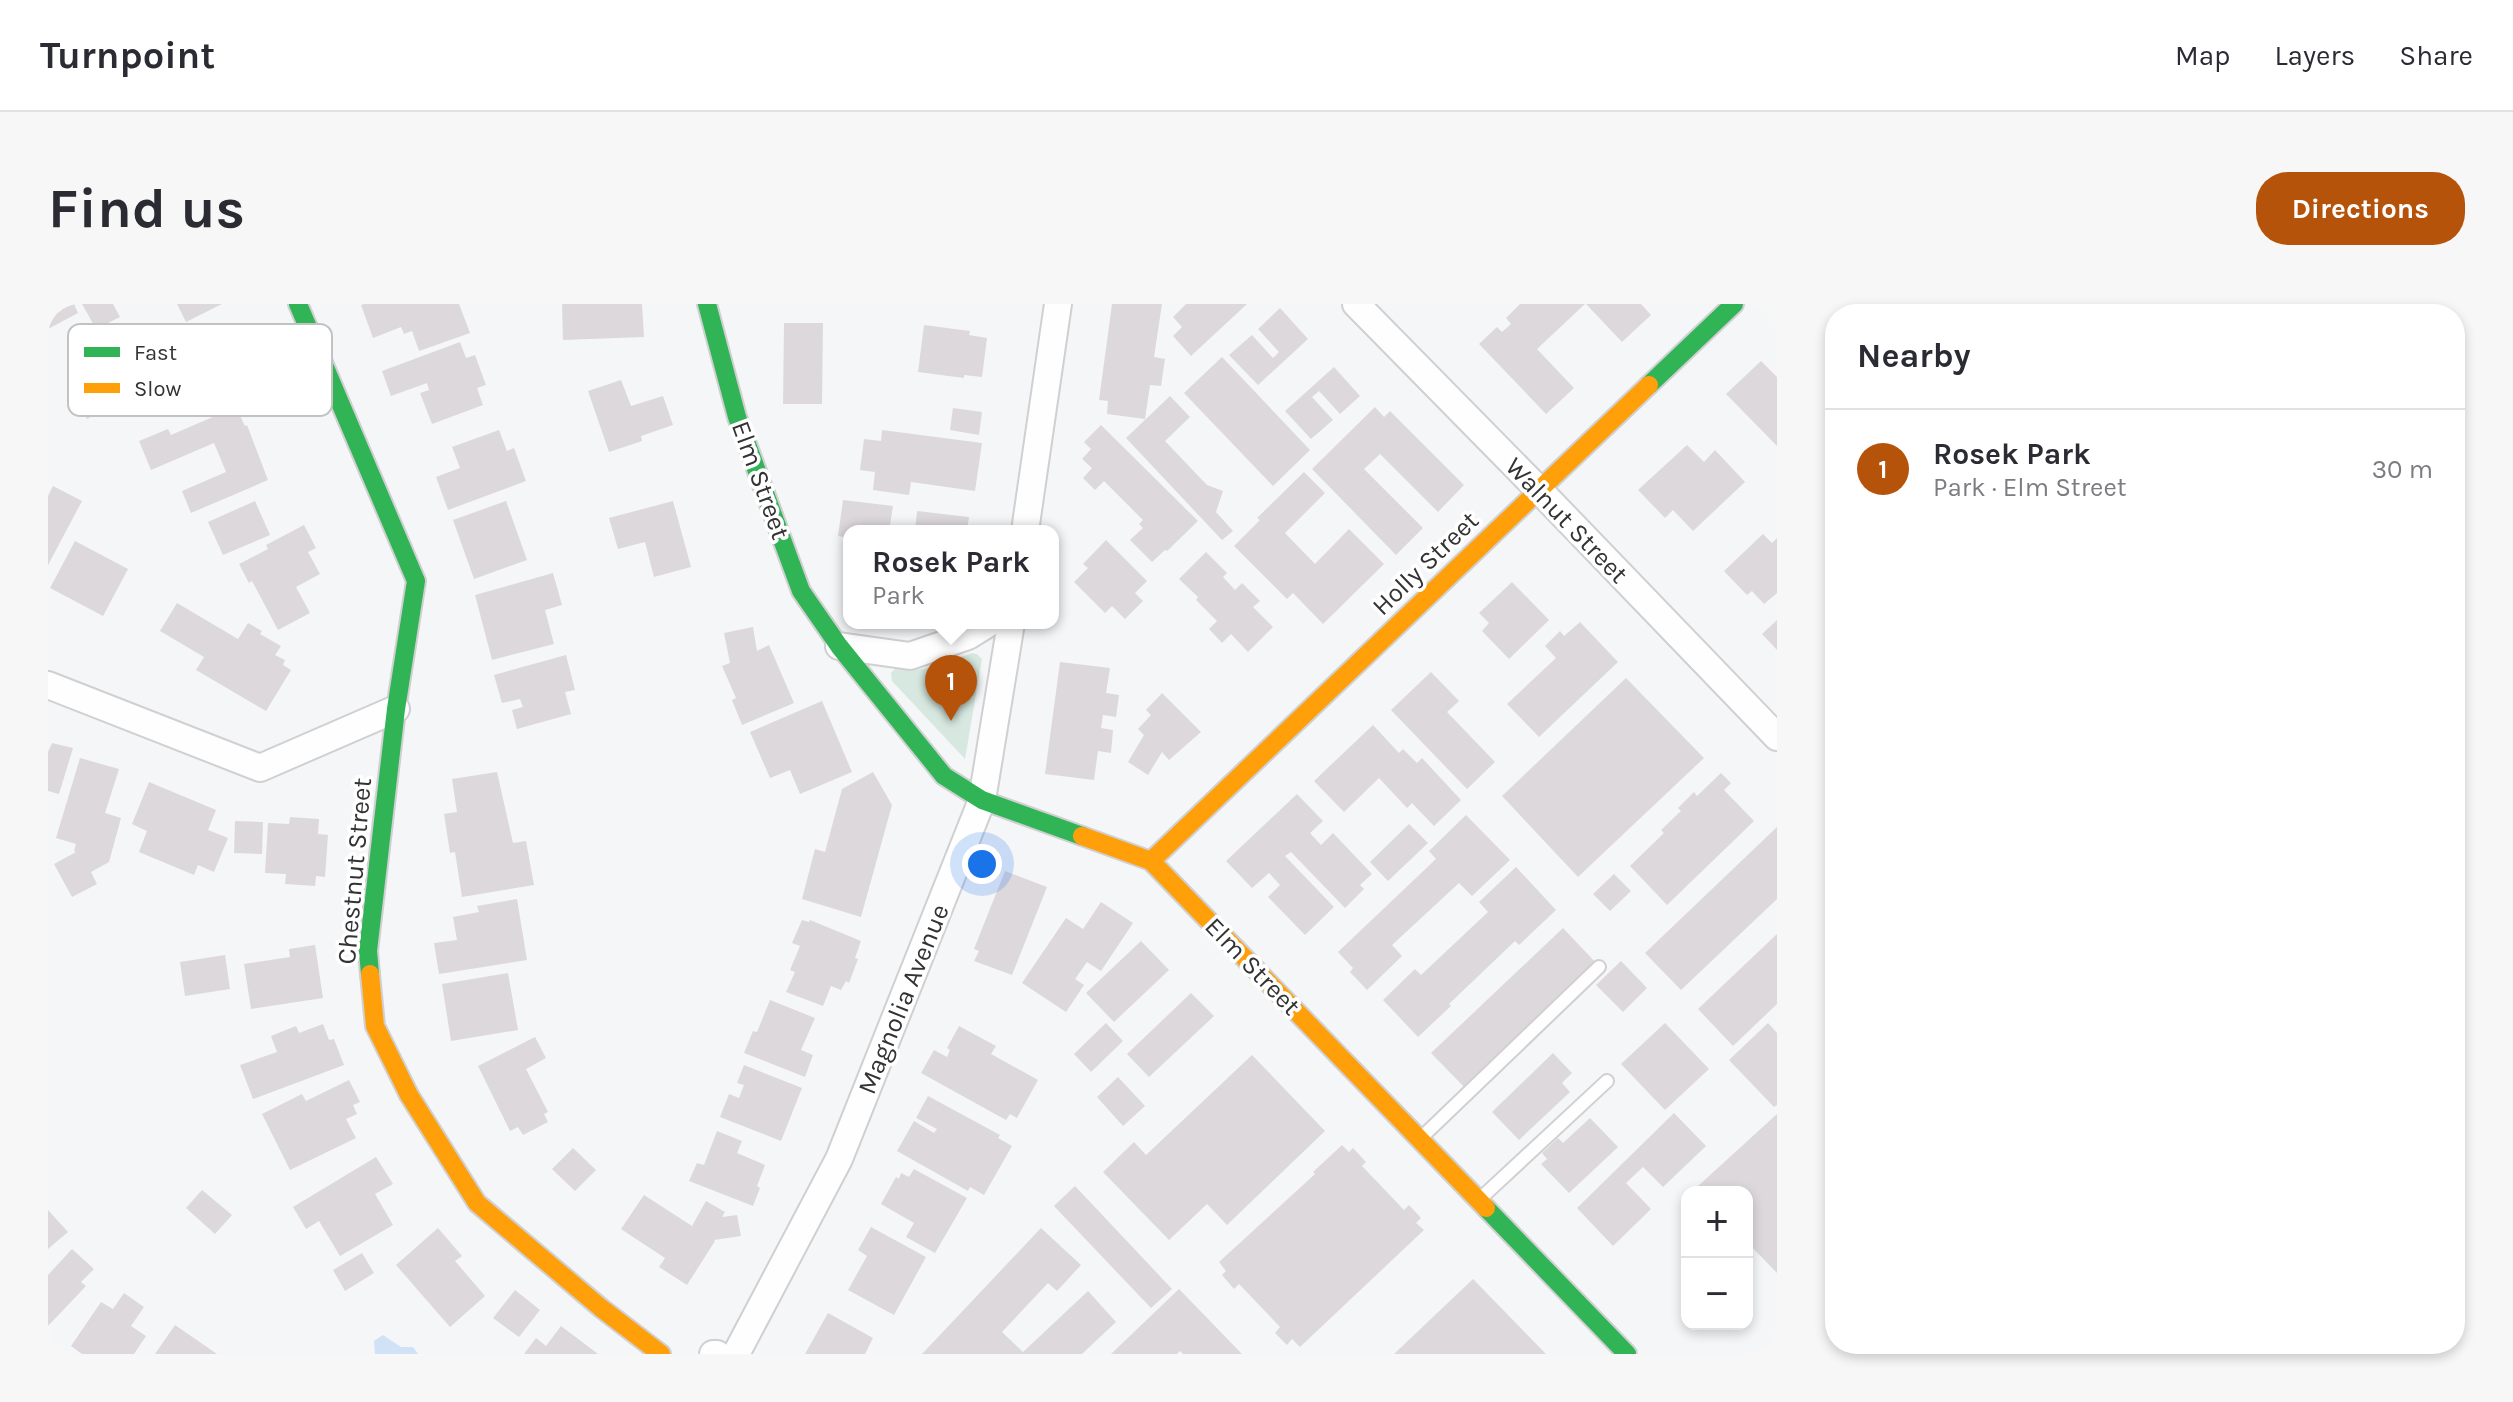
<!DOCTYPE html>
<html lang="en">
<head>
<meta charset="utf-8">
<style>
	:root { --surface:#fff; --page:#f7f7f7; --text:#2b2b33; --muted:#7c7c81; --line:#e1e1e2; --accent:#b45309 }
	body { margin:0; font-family:Karla,sans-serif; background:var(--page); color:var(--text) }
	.controls { position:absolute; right:24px; bottom:24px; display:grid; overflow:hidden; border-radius:16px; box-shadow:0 4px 12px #0003 }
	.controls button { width:72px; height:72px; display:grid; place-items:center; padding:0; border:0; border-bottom:2px solid var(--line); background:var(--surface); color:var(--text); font:40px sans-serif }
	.you { position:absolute; left:934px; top:560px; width:28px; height:28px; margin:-20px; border:6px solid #fff; border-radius:50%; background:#1a73e8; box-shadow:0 0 0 12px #1a73e833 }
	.badge { display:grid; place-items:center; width:52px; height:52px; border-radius:50%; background:var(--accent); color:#fff; font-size:26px; font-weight:700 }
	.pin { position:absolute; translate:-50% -66px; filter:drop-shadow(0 2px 4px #0008) }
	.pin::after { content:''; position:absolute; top:42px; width:28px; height:24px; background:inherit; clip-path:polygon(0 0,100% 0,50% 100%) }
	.popup { position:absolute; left:795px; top:221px; width:216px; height:104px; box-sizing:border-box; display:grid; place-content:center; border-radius:16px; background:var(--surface); filter:drop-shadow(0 2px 6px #0005); font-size:26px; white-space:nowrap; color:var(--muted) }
	.popup b { font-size:30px; color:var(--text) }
	.popup::after { content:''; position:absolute; left:50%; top:100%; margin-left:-16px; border:16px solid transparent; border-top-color:var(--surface) }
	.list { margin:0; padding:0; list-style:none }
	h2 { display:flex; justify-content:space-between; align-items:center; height:104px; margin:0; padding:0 32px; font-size:34px }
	h2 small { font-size:26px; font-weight:400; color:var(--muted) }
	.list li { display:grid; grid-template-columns:52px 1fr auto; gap:24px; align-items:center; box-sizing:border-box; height:120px; padding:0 32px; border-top:2px solid var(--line) }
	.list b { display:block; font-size:30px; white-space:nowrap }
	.list p { margin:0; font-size:26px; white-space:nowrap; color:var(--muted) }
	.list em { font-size:26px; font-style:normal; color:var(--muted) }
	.map { position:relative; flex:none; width:1729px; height:1050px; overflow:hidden; border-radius:32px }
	header { display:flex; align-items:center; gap:48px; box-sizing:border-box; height:112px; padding:0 40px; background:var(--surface); border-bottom:2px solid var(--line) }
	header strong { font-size:38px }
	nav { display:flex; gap:44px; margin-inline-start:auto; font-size:28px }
	.intro { display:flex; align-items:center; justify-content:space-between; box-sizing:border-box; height:192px; padding:0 48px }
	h1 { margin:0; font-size:56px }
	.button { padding:20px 36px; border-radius:32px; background:var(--accent); color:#fff; font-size:28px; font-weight:700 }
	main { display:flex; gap:48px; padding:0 48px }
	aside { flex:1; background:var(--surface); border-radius:32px; box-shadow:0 4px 12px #0003 }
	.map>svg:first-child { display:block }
</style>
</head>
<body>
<header>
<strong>Turnpoint</strong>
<nav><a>Map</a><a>Layers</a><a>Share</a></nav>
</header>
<div class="intro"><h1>Find us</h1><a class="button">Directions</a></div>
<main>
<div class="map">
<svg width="1729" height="1050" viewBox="0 0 1729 1050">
	<rect width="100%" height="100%" fill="#f5f6f8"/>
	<polygon fill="#d6e8df" points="924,349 929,350 934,355 917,455 844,377 843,369 847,365 866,366 881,364"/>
	<polygon fill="#d1e2f6" points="335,1031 353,1043 365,1043 370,1050 327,1050 326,1037"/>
	<g fill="#ddd8dc">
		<polygon points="0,0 26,0 30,9 0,25"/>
		<polygon points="34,0 65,0 72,13 48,25"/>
		<polygon points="129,0 174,0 138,18"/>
		<polygon points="316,0 411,0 422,29 371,47 364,27 356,30 353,23 325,34 313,1"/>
		<polygon points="514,0 594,0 596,33 515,36"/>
		<polygon points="1064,0 1114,0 1106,53 1117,55 1113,82 1102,81 1097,115 1059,110 1060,97 1051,96"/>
		<polygon points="1138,0 1199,0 1143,52 1125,32 1134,23 1125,13"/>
		<polygon points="1472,0 1537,0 1489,45 1526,84 1498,110 1431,40 1449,23 1454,28 1463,20 1458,14"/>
		<polygon points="1538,0 1593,0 1603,11 1574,38"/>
		<polygon points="1232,4 1260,35 1210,81 1181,51 1204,31 1225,54 1231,48 1210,25"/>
		<polygon points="736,19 775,19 774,100 735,100"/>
		<polygon points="166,21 192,71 165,85 159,73 114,96 94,58"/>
		<polygon points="876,21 922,27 921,31 939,34 934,73 916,71 916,74 870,68"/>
		<polygon points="412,38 418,54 427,51 438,81 429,84 435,101 384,120 372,89 381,86 379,79 343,92 334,67"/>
		<polygon points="1174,53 1262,146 1225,182 1136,89"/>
		<polygon points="1713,57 1729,73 1729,142 1678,90"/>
		<polygon points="1286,63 1312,92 1292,110 1271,87 1264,93 1285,116 1263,135 1237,107"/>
		<polygon points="54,71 68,100 39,115 24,87"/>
		<polygon points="573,76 583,102 615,92 625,121 593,132 594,137 561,148 540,87"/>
		<polygon points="1122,92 1142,113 1117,137 1159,181 1175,187 1168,208 1185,227 1174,236 1078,134"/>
		<polygon points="188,103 197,122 199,121 220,176 143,209 134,187 178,168 166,139 103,166 91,137 120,125 123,131"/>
		<polygon points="1327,103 1336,113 1342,107 1416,181 1390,208 1332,150 1316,165 1375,224 1348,251 1264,165"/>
		<polygon points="905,104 934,108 931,131 902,126"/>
		<polygon points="1053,121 1150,217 1119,247 1117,246 1104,258 1082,236 1095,224 1091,220 1095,216 1056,177 1047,186 1035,174 1044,164 1034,155 1043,145 1036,138"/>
		<polygon points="451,126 459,147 466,144 478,177 400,206 388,173 412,164 404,143"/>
		<polygon points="834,126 934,139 927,187 863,178 861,191 825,186 827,168 812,166 816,135 833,137"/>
		<polygon points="1639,141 1656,158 1667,146 1697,178 1645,227 1625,206 1617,214 1590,186"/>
		<polygon points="1256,168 1277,189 1237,229 1267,260 1301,225 1336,260 1275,320 1245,289 1239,295 1186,242 1212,216 1209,214"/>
		<polygon points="5,182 34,197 0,261 0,192"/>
		<polygon points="795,196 845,202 841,227 801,227 801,234 790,232"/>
		<polygon points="207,197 222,231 175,251 160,218"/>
		<polygon points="458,197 479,256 426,275 405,216"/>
		<polygon points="625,197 643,263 606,273 597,238 570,245 561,214"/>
		<polygon points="869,207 921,213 919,227 867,227"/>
		<polygon points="256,221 268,244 260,248 272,270 248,283 262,309 230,326 204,277 201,279 191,260 220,245 218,241"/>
		<polygon points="1715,230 1724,239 1729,234 1729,289 1716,300 1704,287 1699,291 1676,267"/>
		<polygon points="1058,236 1099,277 1087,289 1095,297 1077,315 1064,302 1057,309 1026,278 1040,264 1035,260"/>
		<polygon points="27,237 80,265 55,312 2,284"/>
		<polygon points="1158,248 1179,269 1175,273 1187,286 1194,279 1212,297 1205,303 1225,323 1200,348 1183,330 1174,339 1161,325 1169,317 1148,296 1150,293 1131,275"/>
		<polygon points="505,269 514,301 497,306 506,340 444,356 427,291"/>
		<polygon points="1464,278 1501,316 1461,355 1434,327 1441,319 1431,309"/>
		<polygon points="129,299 190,335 200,319 214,327 212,330 233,342 227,351 237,356 235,361 243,366 218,407 148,366 156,353 112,327"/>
		<polygon points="1729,316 1729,346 1714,330"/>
		<polygon points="1532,318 1570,358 1491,433 1459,400 1508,354 1497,342 1512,327 1516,332"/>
		<polygon points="705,323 709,347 721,341 746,399 694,421 684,396 688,394 674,362 682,359 676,329"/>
		<polygon points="518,351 527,386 517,388 523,410 469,425 464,406 475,403 472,395 454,399 446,371"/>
		<polygon points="1012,358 1062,364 1058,389 1071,391 1068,413 1055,411 1053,424 1065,426 1063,449 1050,447 1046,476 997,470"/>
		<polygon points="1383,368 1411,397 1399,408 1447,458 1419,485 1343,406"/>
		<polygon points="1578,374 1656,454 1530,573 1454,492"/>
		<polygon points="1114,389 1153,428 1121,456 1114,448 1100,471 1080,458 1096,431 1090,425 1103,411 1098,406"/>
		<polygon points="774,397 804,468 752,490 742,466 722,474 702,428"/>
		<polygon points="1325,421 1351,449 1355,445 1369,459 1374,454 1413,496 1386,522 1364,499 1359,504 1331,474 1296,508 1266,477"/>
		<polygon points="4,439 25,444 11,490 0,487 0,448"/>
		<polygon points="32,454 71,465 57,509 73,514 61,558 43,568 49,580 24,593 6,560 28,548 26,547 28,540 8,534"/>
		<polygon points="449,468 465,539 478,537 486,581 414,593 407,548 402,549 396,510 409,508 404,475"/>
		<polygon points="825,468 844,501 813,613 754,595 767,545 777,548 794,485"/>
		<polygon points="1673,469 1683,479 1676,486 1706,517 1619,601 1582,562 1616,529 1613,526 1633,507 1630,504 1646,488 1649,492"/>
		<polygon points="101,478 168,506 160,526 180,534 166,568 150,561 146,571 91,548 99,527 84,520"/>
		<polygon points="1249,490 1275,517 1262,529 1273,541 1285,529 1324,570 1312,581 1316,585 1297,604 1243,548 1237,552 1286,603 1257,631 1220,593 1232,581 1221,569 1204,584 1178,557"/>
		<polygon points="1418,511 1462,556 1424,592 1411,579 1344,641 1354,652 1319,686 1302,668 1305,664 1290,648 1388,555 1381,547"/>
		<polygon points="242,513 271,515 270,530 280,531 277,573 268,572 267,582 237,580 238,570 217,569 220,519 241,520"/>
		<polygon points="187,517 215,518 214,550 186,549"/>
		<polygon points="1361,520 1380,539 1340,577 1322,558"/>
		<polygon points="1729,523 1729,595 1633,686 1597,649"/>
		<polygon points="1468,563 1508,606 1471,641 1467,637 1401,700 1403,702 1370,733 1335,696 1367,665 1373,671 1440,608 1431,598"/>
		<polygon points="957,567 999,583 964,671 926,657 931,647 926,645"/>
		<polygon points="1566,570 1583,587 1562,607 1545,590"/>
		<polygon points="469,595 479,656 391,670 386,639 409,636 405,613 431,608 429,602"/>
		<polygon points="1053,598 1085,619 1053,667 1039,658 1027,675 1036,681 1018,708 974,679 1018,614 1035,625"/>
		<polygon points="754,616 761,618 762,616 813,637 807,654 810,655 801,679 798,677 793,686 783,682 775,702 738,688 747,668 742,666 752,642 744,639"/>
		<polygon points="1515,624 1549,660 1418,785 1383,749"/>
		<polygon points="1729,630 1729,700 1685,742 1650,705"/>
		<polygon points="1093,637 1121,666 1066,718 1038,689"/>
		<polygon points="267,641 275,694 203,705 196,660 242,653 241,645"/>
		<polygon points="177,651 182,685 137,692 132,658"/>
		<polygon points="1573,657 1599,684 1575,708 1548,681"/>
		<polygon points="460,669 470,726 403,737 394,680"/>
		<polygon points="1143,689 1166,712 1101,773 1079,750"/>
		<polygon points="722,696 767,714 753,746 765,751 757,773 696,749 705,727 709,728"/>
		<polygon points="1058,719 1075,737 1043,768 1026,750"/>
		<polygon points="1617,719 1661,765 1617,806 1573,760"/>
		<polygon points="1720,719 1729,729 1729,801 1726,803 1681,756"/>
		<polygon points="275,720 281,736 286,735 296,761 205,795 192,761 229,748 223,732 248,722 251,729"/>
		<polygon points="911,722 948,742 943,750 990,776 969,814 962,810 958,816 873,769 886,746 899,753 902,746 899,744"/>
		<polygon points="487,733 498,754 478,765 500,808 496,810 500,818 475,831 470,823 462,827 430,762"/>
		<polygon points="1505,749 1524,769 1514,779 1522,788 1471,836 1444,808"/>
		<polygon points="1204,751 1277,827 1179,921 1159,900 1121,936 1055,868 1086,838 1098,851"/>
		<polygon points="696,761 754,784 733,837 672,813 681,790 691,794 696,781 689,779"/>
		<polygon points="1070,773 1097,802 1075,822 1049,793"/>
		<polygon points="301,776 312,798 305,801 309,810 298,815 308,834 242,866 214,810 254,790 258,797"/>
		<polygon points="880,792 952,831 950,834 964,842 936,891 922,883 920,887 849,847 866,817 886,829 889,825 868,814"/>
		<polygon points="1626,809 1658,842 1615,883 1595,863 1578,879 1603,905 1565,942 1529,904"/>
		<polygon points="1729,810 1729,969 1699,938 1699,888 1654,888 1649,883"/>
		<polygon points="1542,814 1570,843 1521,889 1493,860 1499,855 1494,849 1510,834 1515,839"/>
		<polygon points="669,827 694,837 689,849 717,861 709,882 712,884 705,902 641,877 649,859 656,861"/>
		<polygon points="1294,841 1301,848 1305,844 1318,858 1314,862 1356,906 1361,901 1373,914 1368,919 1376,926 1252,1043 1244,1035 1239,1041 1227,1029 1232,1023 1191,980 1186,985 1174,971 1178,967 1171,958 1267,870 1265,868"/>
		<polygon points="525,844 548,866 527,887 504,865"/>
		<polygon points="328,853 345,880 327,890 345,921 292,952 271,917 258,925 245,903"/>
		<polygon points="866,865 919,894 887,949 858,933 866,919 833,900 848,873 851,875 853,869 861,873"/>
		<polygon points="1027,882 1124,985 1103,1004 1006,902"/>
		<polygon points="154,886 184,911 167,930 138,904"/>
		<polygon points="596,891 644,922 658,897 677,908 674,913 689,911 693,932 666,936 667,937 639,981 611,963 617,954 573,925"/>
		<polygon points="0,906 20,928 0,945"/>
		<polygon points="823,923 878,953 846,1011 800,986 819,952 810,946"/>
		<polygon points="390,924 414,952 407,957 437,992 402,1023 348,961"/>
		<polygon points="993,924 1033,961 1009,987 1000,979 954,1028 975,1048 1040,987 1068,1018 1034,1050 874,1050"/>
		<polygon points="24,945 46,965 33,978 38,982 0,1022 0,971"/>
		<polygon points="314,949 326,969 297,987 285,966"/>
		<polygon points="1425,975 1498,1050 1346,1050"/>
		<polygon points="1131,985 1194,1050 1135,1050 1132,1047 1129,1050 1063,1050"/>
		<polygon points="467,986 492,1006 471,1033 445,1014"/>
		<polygon points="76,989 96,1003 83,1022 98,1032 86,1050 34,1050 23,1042 53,998 65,1005"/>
		<polygon points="780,1009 825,1034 817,1050 757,1050"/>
		<polygon points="127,1021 169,1050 107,1050"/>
		<polygon points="513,1022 550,1050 476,1050 488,1034 498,1042"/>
	</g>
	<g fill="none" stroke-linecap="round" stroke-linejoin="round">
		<defs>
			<g id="lane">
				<polyline points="1374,833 1551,663"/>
				<polyline points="1433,894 1559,777"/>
			</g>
			<g id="street">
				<polyline points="1308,0 1491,186 1729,433"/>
				<polyline points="977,227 1010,0"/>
				<polyline points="791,342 862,352 920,332 941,319"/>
				<polyline points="0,381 212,464 348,405"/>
				<polyline points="665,1050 669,1050"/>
				<polyline points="688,1050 791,855 934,496 963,319"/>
			</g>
			<g id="fast">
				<polyline points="250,0 368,277 348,405 320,647 322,670"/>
				<polyline points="659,0 689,113 753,287 791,342 896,472 934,496 1034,532"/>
				<polyline points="1601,81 1686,0"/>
				<polyline points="1438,904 1579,1050"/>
			</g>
			<g id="slow">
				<polyline points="1034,532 1103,557 1438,904"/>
				<polyline points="1103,557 1601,81"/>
				<polyline points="322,670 327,722 361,791 429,899 553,1004 613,1050"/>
			</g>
		</defs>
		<use href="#lane" stroke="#d0d0d2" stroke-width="16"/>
		<use href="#street" stroke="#d0d0d2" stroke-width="30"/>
		<use href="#fast" stroke="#d0d0d2" stroke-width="22"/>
		<use href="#slow" stroke="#d0d0d2" stroke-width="22"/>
		<use href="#lane" stroke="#fefefe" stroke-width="12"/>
		<use href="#street" stroke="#fefefe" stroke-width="26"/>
		<use href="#fast" stroke="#30b455" stroke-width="18"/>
		<use href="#slow" stroke="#ff9f0a" stroke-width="18"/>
	</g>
	<g text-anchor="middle" stroke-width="7" stroke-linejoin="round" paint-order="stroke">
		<g font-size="26" fill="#333334" stroke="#fff">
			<text transform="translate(713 176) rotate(70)" y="9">Elm Street</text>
			<text transform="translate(1519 216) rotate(46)" y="9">Walnut Street</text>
			<text transform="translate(1377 259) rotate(-44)" y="9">Holly Street</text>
			<text transform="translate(306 567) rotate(-85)" y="9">Chestnut Street</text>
			<text transform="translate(1205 662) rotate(46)" y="9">Elm Street</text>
			<text transform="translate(855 695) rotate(-68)" y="9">Magnolia Avenue</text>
		</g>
	</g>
	<rect x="20" y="20" width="264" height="92" rx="12" fill="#fff" stroke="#c2c2c2" stroke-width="2"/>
	<rect x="36" y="43" width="36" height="10" fill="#30b455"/>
	<rect x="36" y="79" width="36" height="10" fill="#ff9f0a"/>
	<g font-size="22" fill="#333334">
		<text x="86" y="56">Fast</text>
		<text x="86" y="92">Slow</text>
	</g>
</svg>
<div class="controls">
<button>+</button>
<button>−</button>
</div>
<div class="you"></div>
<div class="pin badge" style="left:903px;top:417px">1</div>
<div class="popup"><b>Rosek Park</b>Park</div>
</div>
<aside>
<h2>Nearby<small></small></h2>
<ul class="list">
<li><span class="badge">1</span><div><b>Rosek Park</b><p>Park · Elm Street</p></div><em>30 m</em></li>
</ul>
</aside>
</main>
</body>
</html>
